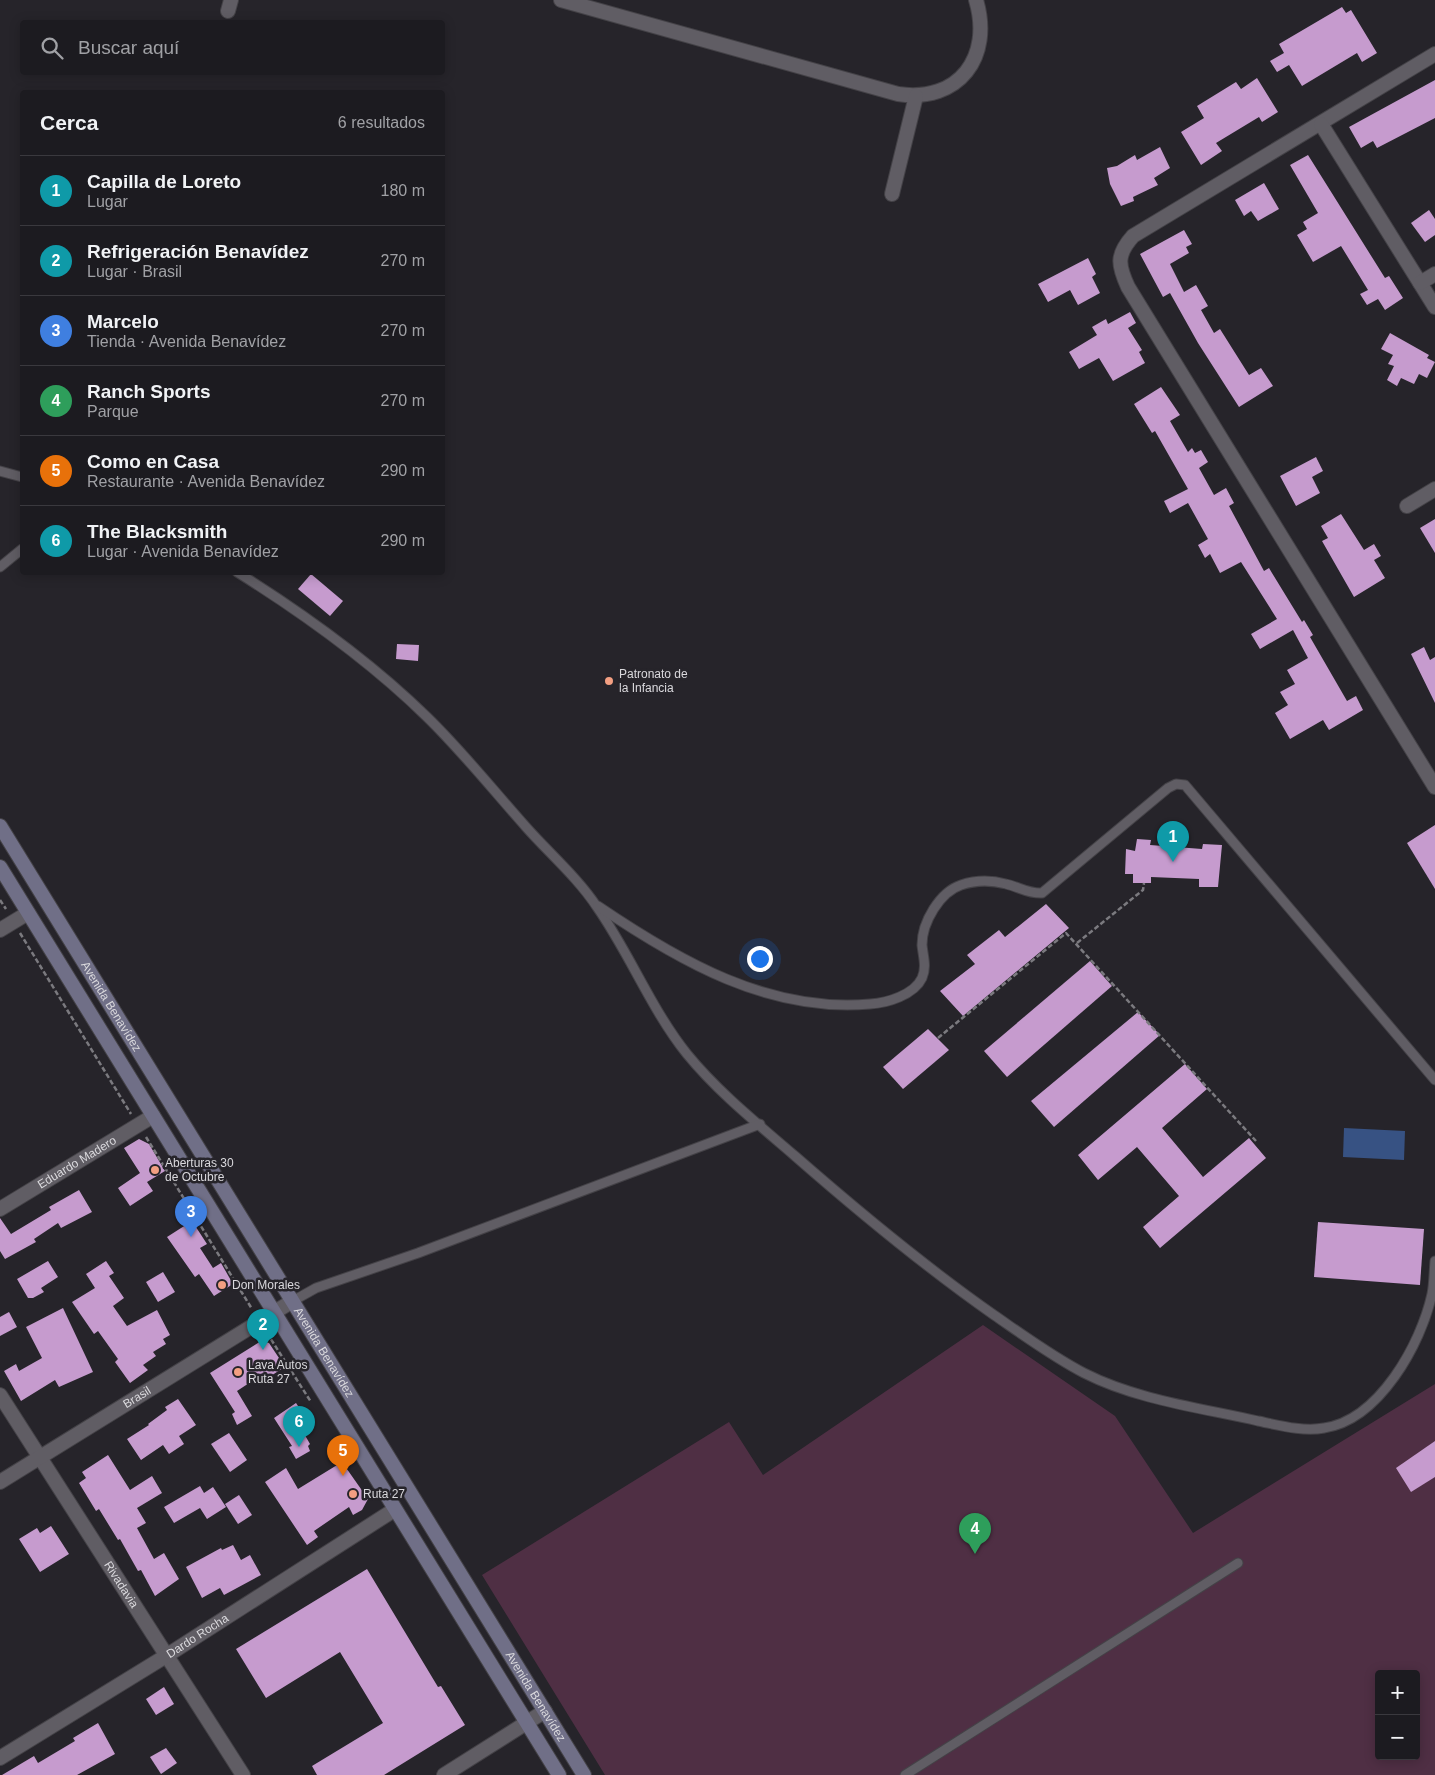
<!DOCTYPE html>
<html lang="es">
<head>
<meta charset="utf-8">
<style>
	:root { --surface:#1c1b20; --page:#29282d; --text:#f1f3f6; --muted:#a0a1a5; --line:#3a393e; --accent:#f39f82 }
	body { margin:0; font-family:Helvetica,sans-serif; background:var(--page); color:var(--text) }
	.controls { position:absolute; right:15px; bottom:15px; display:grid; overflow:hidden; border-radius:5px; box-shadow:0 2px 12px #0003 }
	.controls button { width:45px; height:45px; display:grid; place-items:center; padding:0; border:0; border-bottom:1px solid var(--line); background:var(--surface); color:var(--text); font:25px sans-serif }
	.you { position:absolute; left:759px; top:958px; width:18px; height:18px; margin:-12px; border:4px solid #fff; border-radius:50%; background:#1a73e8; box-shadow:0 0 0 8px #1a73e833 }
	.badge { display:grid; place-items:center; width:32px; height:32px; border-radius:50%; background:var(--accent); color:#fff; font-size:16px; font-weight:700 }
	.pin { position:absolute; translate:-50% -41px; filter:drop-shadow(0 1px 2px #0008) }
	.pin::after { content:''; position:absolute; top:26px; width:18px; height:15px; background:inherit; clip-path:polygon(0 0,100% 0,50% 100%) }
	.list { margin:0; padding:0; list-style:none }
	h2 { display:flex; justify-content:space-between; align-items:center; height:65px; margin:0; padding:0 20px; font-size:21px }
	h2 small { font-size:16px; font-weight:400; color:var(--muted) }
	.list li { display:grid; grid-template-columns:32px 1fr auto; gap:15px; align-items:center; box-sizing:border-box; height:70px; padding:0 20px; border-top:1px solid var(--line) }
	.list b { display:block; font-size:19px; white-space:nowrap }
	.list p { margin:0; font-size:16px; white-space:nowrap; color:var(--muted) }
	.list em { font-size:16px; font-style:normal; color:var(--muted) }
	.icon { flex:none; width:28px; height:28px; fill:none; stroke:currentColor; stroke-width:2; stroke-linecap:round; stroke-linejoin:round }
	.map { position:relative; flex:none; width:1435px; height:1775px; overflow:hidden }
	.search { position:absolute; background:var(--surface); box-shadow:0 2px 12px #0003; left:20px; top:20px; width:425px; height:55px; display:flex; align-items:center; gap:12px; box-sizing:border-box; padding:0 18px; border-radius:5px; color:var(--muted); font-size:19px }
	.panel { position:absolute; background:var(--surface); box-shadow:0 2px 12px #0003; left:20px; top:90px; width:425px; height:485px; border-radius:5px }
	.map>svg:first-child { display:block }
</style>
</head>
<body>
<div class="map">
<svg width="1435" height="1775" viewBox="0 0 1435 1775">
	<rect width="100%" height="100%" fill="#26242a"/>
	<path fill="#4f2f44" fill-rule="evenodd" d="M983 1325 1115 1416 1193 1533 1435 1384V1775H605L482 1575 729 1422 763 1475ZM1379 1674H1416V1756H1379Z"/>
	<polygon fill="#375283" points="1344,1128 1405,1131 1404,1160 1343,1157"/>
	<g fill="#c69bce">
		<polygon points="1342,7 1346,13 1351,10 1377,53 1362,62 1357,53 1302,86 1289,65 1277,72 1270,61 1284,53 1279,44"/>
		<polygon points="1257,78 1278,112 1262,122 1259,117 1216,143 1222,151 1201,165 1181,132 1204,118 1197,106 1236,82 1241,89"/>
		<polygon points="1435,80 1435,118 1377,148 1373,141 1361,148 1349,127"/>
		<polygon points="1160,147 1170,168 1154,178 1158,185 1133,197 1134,201 1121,206 1110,184 1107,168 1117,166 1135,155 1137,160"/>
		<polygon points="1308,155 1385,278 1389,276 1403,298 1385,310 1378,299 1367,305 1360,294 1368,290 1341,246 1313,262 1297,235 1307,229 1303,222 1318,213 1290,165"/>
		<polygon points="1264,183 1279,209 1258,221 1251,211 1244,216 1235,200"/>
		<polygon points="1429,210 1435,219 1435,235 1425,242 1411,223"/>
		<polygon points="1184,230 1192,244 1186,247 1189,253 1170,264 1184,292 1196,285 1208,306 1201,310 1214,333 1220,329 1249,375 1261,368 1273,386 1239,407 1198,343 1170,293 1163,297 1140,254"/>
		<polygon points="1088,258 1096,274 1092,277 1100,293 1078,305 1070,290 1048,302 1038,284"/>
		<polygon points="1130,312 1136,323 1128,328 1142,350 1139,352 1145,363 1113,381 1099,358 1079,369 1069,352 1097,335 1092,327 1106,319 1108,324"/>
		<polygon points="1390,333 1429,355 1427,358 1435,362 1427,378 1419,374 1414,384 1401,378 1397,386 1387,380 1394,366 1388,364 1393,355 1381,349"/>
		<polygon points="1161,387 1180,415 1170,421 1188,452 1192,448 1195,453 1201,450 1208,462 1199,468 1214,495 1226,488 1234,503 1229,506 1264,571 1269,568 1302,622 1304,620 1313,635 1310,637 1347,701 1356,696 1363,710 1329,730 1323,720 1290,739 1275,713 1288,705 1280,692 1295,684 1287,670 1308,658 1293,630 1260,649 1251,634 1277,619 1241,562 1220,573 1210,554 1205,558 1198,545 1208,539 1188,503 1170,513 1164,501 1188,489 1155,431 1152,433 1134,404"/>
		<polygon points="1316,457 1323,471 1312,477 1320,493 1296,506 1280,476"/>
		<polygon points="1341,514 1364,550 1374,544 1381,556 1374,560 1385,578 1354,597 1322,541 1328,538 1321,526"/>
		<polygon points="1435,519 1435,553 1420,528"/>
		<polygon points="311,574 343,601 330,616 298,589"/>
		<polygon points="397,644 419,645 418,661 396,659"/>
		<polygon points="1424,647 1430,660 1435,657 1435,703 1411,654"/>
		<polygon points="1435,825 1435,889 1407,843"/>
		<polygon points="1137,839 1151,840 1150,845 1202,849 1203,844 1222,845 1218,887 1199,887 1199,879 1151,877 1151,883 1133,883 1133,874 1125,874 1126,849 1135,851"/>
		<polygon points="1046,904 1069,928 963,1016 940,991 975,964 967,955 999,930 1005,937"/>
		<polygon points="1090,961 1112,986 1007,1077 984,1051"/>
		<polygon points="1138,1012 1160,1035 1054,1127 1031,1101"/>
		<polygon points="928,1029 949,1050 903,1089 883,1067"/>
		<polygon points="1185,1064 1207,1089 1162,1128 1203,1177 1249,1138 1266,1158 1160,1248 1143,1227 1179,1196 1137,1147 1098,1180 1078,1155"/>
		<polygon points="139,1139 149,1144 165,1171 147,1182 153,1191 130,1206 118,1188 140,1173 124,1148"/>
		<polygon points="79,1190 92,1212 61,1228 58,1223 34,1239 36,1242 5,1259 0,1251 0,1218 11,1234 51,1210 49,1207"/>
		<polygon points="192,1221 207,1244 200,1248 213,1268 221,1263 233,1284 214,1296 199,1274 195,1277 167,1237"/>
		<polygon points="1318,1222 1424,1229 1420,1285 1314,1277"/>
		<polygon points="48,1261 58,1277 41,1288 44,1292 33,1298 28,1298 17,1279"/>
		<polygon points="106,1261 114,1273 109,1276 124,1298 113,1306 127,1326 157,1310 170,1335 163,1339 166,1344 153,1352 156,1356 143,1365 148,1370 130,1383 115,1362 118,1359 98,1331 94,1334 72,1302 95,1288 86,1274"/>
		<polygon points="163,1272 175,1292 158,1302 146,1282"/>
		<polygon points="63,1308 93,1372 59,1387 55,1380 21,1401 4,1371 16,1364 19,1371 42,1358 26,1327"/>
		<polygon points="9,1312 17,1327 0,1336 0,1317"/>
		<polygon points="261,1341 269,1343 285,1367 269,1377 266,1372 237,1391 252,1416 237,1425 232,1414 235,1412 210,1373"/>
		<polygon points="178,1399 196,1425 179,1436 184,1444 169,1454 163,1445 141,1460 127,1439 149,1425 148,1424 167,1410 165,1407"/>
		<polygon points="296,1403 306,1418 298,1423 310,1444 308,1446 310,1451 296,1459 289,1447 292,1446 274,1418"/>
		<polygon points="229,1433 247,1460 230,1472 211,1444"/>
		<polygon points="1435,1441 1435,1477 1411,1492 1396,1468"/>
		<polygon points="108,1455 130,1490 152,1476 162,1493 137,1508 146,1523 137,1528 154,1559 164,1553 179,1579 155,1596 141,1570 138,1571 120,1539 118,1540 99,1509 96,1511 79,1483 86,1478 82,1472"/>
		<polygon points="342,1462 368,1499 362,1510 353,1515 349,1507 314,1531 318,1537 307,1545 265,1482 286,1468 298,1489"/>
		<polygon points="200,1486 204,1493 213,1487 226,1507 207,1519 200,1508 174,1523 164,1507"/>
		<polygon points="239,1495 252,1515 238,1524 225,1504"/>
		<polygon points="51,1526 69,1554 40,1572 19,1539 37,1528 40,1533"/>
		<polygon points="233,1545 241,1560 250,1555 261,1575 224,1595 220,1588 202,1598 186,1567 221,1548 222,1550"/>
		<polygon points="367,1569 438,1687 441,1686 465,1725 384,1775 317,1775 312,1766 383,1723 340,1652 266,1698 236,1649"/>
		<polygon points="164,1687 174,1704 156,1715 146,1699"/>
		<polygon points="98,1723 115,1754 77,1775 2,1775 34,1756 38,1763 75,1741 73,1738"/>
		<polygon points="166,1748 177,1763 161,1774 150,1757"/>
	</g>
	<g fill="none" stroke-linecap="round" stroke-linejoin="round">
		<defs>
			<g id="service">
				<polyline points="0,471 22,477"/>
				<polyline points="0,567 22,549"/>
				<path d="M237 572C304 614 371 662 427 717 462 751 493 790 526 827 549 853 578 878 597 907 630 954 651 1009 687 1054 718 1092 758 1124 795 1156 859 1212 924 1266 994 1315 1023 1335 1053 1357 1084 1373 1137 1400 1201 1408 1258 1421 1278 1425 1303 1432 1324 1428 1379 1420 1421 1344 1432 1294 1434 1284 1434 1272 1435 1261"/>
				<path d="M598 906C679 961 769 1013 870 1004 887 1003 914 995 922 978 927 967 923 956 922 945 922 922 940 892 961 885 976 880 991 880 1006 884 1019 887 1029 894 1042 893L1168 788 1176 784 1185 785 1435 1080"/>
				<polyline points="291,1302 316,1288 418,1253 760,1124"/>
				<polyline points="905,1775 1238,1563"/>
			</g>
			<g id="minor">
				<path d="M561 0 898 94C959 103 993 57 976 0"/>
				<polyline points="228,11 231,0"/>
				<path d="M1435 54 1133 236C1116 255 1118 265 1128 287L1435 787"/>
				<polyline points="1321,124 1435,307"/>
				<polyline points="892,194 916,96"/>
				<polyline points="1420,283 1435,274"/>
				<polyline points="1407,506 1435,489"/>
				<polyline points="0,930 28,913"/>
				<path id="s1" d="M0 1209 153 1116"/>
				<path id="s2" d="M0 1395 243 1775"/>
				<path id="s3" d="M0 1482 291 1302"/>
				<path id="s4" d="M0 1758 166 1656 394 1510"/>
				<polyline points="444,1775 545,1711"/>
			</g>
			<g id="secondary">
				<path id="s5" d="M0 826 584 1775"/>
				<polyline points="0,867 559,1775"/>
			</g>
		</defs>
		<use href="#service" stroke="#444247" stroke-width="11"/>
		<use href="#minor" stroke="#444247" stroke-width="16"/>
		<use href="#secondary" stroke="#444247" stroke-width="16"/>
		<g stroke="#7b7a7f" stroke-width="2.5" stroke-dasharray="5 2.5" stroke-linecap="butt">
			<polyline points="0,900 6,909"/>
			<polyline points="20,933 131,1114"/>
			<polyline points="1077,943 1143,890 1144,883"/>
			<polyline points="938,1038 1066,933 1256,1141"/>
			<polyline points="146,1137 252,1309"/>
			<polyline points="267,1333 311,1402"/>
		</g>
		<use href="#service" stroke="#605d64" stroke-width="9"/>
		<use href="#minor" stroke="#605d64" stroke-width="14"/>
		<use href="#secondary" stroke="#706f87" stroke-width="14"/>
	</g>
	<g fill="#f39f82" stroke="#26242a" stroke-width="2">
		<circle cx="609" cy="681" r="5"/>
		<circle cx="155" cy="1170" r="5"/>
		<circle cx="222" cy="1285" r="5"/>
		<circle cx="238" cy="1372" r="5"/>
		<circle cx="353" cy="1494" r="5"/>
	</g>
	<g text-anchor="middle" stroke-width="5" stroke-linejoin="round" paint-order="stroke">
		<g font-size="12" fill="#dad9dd" stroke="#26242a" text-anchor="start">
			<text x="619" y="678">Patronato de<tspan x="619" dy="14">la Infancia</tspan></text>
			<text x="165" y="1167">Aberturas 30<tspan x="165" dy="14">de Octubre</tspan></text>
			<text x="232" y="1289">Don Morales</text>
			<text x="248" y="1369">Lava Autos<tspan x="248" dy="14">Ruta 27</tspan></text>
			<text x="363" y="1498">Ruta 27</text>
		</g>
		<g font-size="12" fill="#dad9dd" stroke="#26242a">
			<text dy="4" stroke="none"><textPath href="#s5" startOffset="212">Avenida Benavídez</textPath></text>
			<text dy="4" stroke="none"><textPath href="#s1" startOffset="90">Eduardo Madero</textPath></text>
			<text dy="4" stroke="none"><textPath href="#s5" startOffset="618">Avenida Benavídez</textPath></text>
			<text dy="4" stroke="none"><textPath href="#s3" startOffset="161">Brasil</textPath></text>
			<text dy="4" stroke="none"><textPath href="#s2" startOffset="225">Rivadavia</textPath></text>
			<text dy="4" stroke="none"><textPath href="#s4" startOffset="232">Dardo Rocha</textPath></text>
			<text dy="4" stroke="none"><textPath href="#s5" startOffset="1022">Avenida Benavídez</textPath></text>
		</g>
	</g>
</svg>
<div class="controls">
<button>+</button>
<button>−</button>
</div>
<div class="you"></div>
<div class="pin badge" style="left:1173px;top:862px;background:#0f9aa8">1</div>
<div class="pin badge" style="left:263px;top:1350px;background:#0f9aa8">2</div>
<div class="pin badge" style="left:191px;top:1237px;background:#3f7fe0">3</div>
<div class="pin badge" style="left:975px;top:1554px;background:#2e9e5b">4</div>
<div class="pin badge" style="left:343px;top:1476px;background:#e8710a">5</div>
<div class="pin badge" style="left:299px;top:1447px;background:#0f9aa8">6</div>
<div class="search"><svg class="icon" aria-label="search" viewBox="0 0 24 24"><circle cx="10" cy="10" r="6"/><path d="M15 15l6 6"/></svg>Buscar aquí</div>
<section class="panel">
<h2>Cerca<small>6 resultados</small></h2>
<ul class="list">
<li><span class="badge" style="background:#0f9aa8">1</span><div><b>Capilla de Loreto</b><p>Lugar</p></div><em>180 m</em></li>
<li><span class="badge" style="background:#0f9aa8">2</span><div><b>Refrigeración Benavídez</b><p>Lugar · Brasil</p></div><em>270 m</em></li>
<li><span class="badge" style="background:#3f7fe0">3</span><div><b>Marcelo</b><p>Tienda · Avenida Benavídez</p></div><em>270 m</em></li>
<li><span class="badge" style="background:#2e9e5b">4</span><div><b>Ranch Sports</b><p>Parque</p></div><em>270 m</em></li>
<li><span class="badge" style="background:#e8710a">5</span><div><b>Como en Casa</b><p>Restaurante · Avenida Benavídez</p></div><em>290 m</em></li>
<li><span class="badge" style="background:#0f9aa8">6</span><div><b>The Blacksmith</b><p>Lugar · Avenida Benavídez</p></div><em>290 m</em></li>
</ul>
</section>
</div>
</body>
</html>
